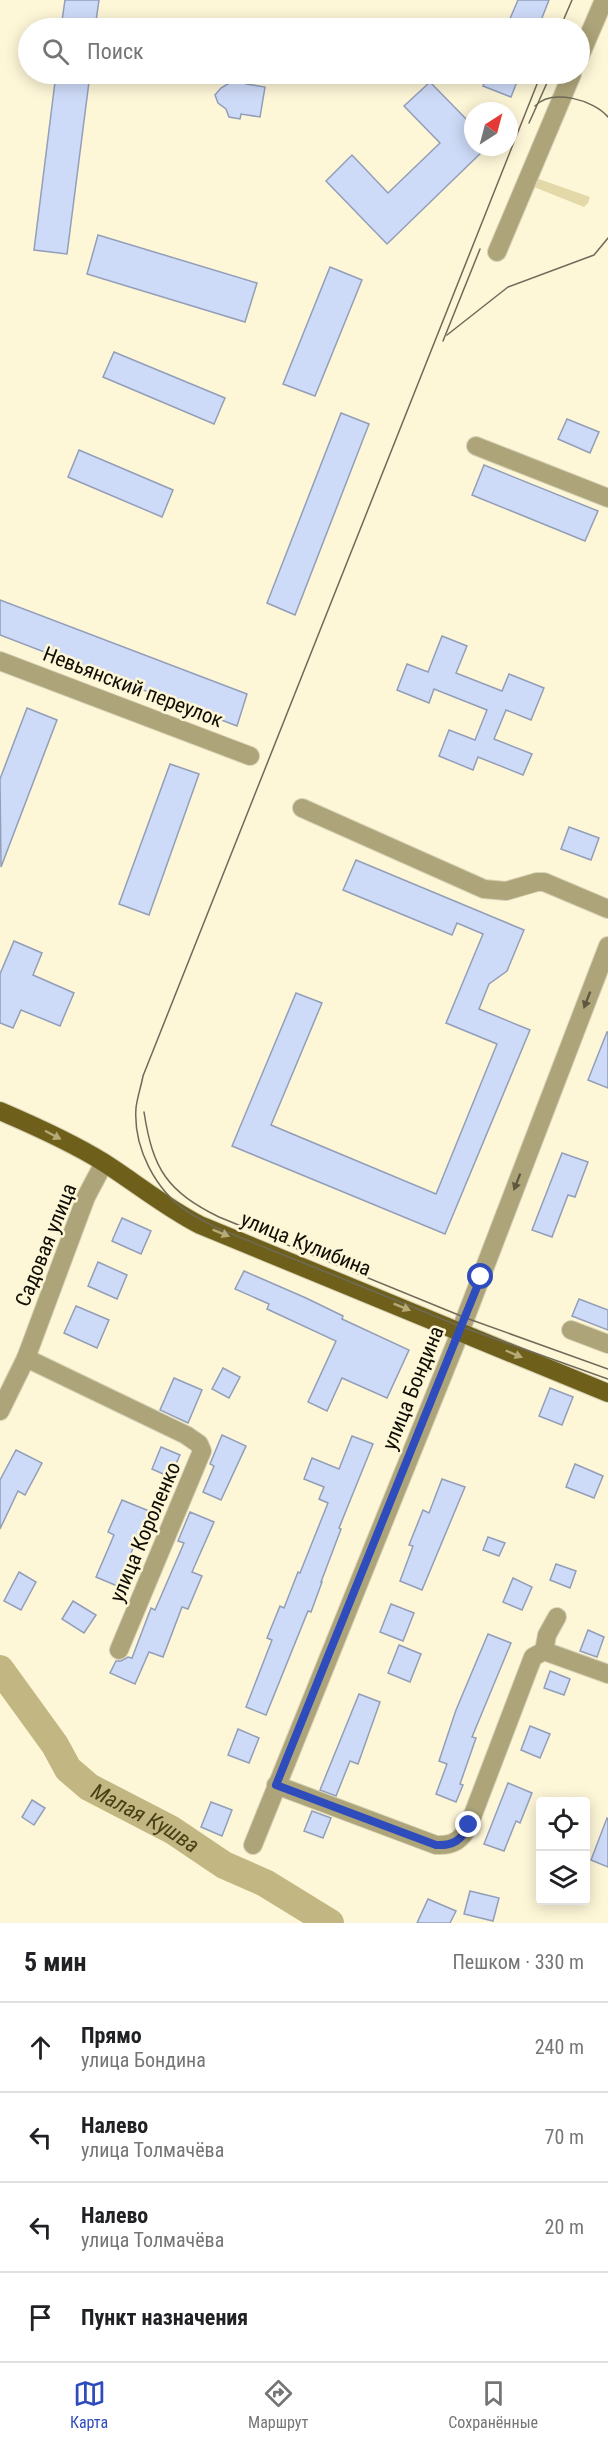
<!DOCTYPE html>
<html lang="ru">
<head>
<meta charset="utf-8">
<style>
	:root { --surface:#fff; --page:#f6f6f6; --text:#202124; --muted:#757577; --line:#e0e0e0; --accent:#2f4cbd }
	body { margin:0; font-family:"Roboto Condensed",sans-serif; background:var(--page); color:var(--text) }
	.controls { position:absolute; right:18px; bottom:18px; display:grid; overflow:hidden; border-radius:6px; box-shadow:0 3px 15px #0003 }
	.controls button { width:54px; height:54px; display:grid; place-items:center; padding:0; border:0; border-bottom:2px solid var(--line); background:var(--surface); color:var(--text); font:30px sans-serif }
	.compass { position:absolute; left:464px; top:102px; width:54px; height:54px; border-radius:50%; background:var(--surface); box-shadow:0 3px 15px #0003; rotate:36deg }
	.stop { position:absolute; width:18px; height:18px; margin:-14px; border:4px solid #2f4cbd; border-radius:50%; background:#fff }
	.stop.end { background:#2f4cbd; border-color:#fff; box-shadow:0 2px 6px #0008 }
	.list { margin:0; padding:0; list-style:none }
	h2 { display:flex; justify-content:space-between; align-items:center; height:78px; margin:0; padding:0 24px; font-size:26px }
	h2 small { font-size:20px; font-weight:400; color:var(--muted) }
	.list li { display:grid; grid-template-columns:39px 1fr auto; gap:18px; align-items:center; box-sizing:border-box; height:90px; padding:0 24px; border-top:2px solid var(--line) }
	.list b { display:block; font-size:22px; white-space:nowrap }
	.list p { margin:0; font-size:20px; white-space:nowrap; color:var(--muted) }
	.list em { font-size:20px; font-style:normal; color:var(--muted) }
	.icon { flex:none; width:33px; height:33px; fill:none; stroke:currentColor; stroke-width:2; stroke-linecap:round; stroke-linejoin:round }
	.map { position:relative; flex:none; width:608px; height:1923px; overflow:hidden }
	.search { position:absolute; background:var(--surface); box-shadow:0 3px 15px #0003; left:18px; right:18px; top:18px; height:66px; display:flex; align-items:center; gap:15px; box-sizing:border-box; padding:0 21px; border-radius:33px; color:var(--muted); font-size:22px }
	.sheet { height:438px; background:var(--surface) }
	nav { display:flex; justify-content:space-around; align-items:center; box-sizing:border-box; height:84px; border-top:2px solid var(--line); background:var(--surface); font-size:16px; color:var(--muted) }
	nav a { display:grid; justify-items:center; gap:3px }
	nav .on { color:var(--accent) }
	.map>svg:first-child { display:block }
</style>
</head>
<body>
<div class="map">
<svg width="608" height="1923" viewBox="0 0 608 1923">
	<rect width="100%" height="100%" fill="#fdf6d7"/>
	<polygon fill="#e2d8a8" points="536,178 590,197 588,203 584,207 534,187"/>
	<g fill="none" stroke-linecap="round" stroke-linejoin="round">
		<path stroke="#c2b782" stroke-width="28" id="s1" d="M0 1669 55 1745 68 1769 89 1787 172 1830 224 1865 265 1883 330 1923"/>
	</g>
	<g fill="#cedbf8" stroke="#939eb9" stroke-width="1.5">
		<polygon points="65,0 99,0 95,28 61,28"/>
		<polygon points="518,0 549,0 538,28 506,28"/>
		<polygon points="56,74 90,74 67,254 34,250"/>
		<polygon points="488,74 520,74 511,97 483,86"/>
		<polygon points="233,76 244,77 246,84 265,87 260,117 241,114 240,119 229,117 226,109 218,103 215,95 221,88 231,82"/>
		<polygon points="430,82 473,126 473,147 487,147 387,244 326,181 352,155 388,193 440,143 404,106"/>
		<polygon points="98,235 257,283 245,322 87,274"/>
		<polygon points="330,267 362,280 315,396 283,384"/>
		<polygon points="114,352 225,398 214,424 103,377"/>
		<polygon points="341,413 369,424 295,615 267,603"/>
		<polygon points="567,419 599,432 590,453 558,439"/>
		<polygon points="79,450 173,490 162,517 68,477"/>
		<polygon points="484,465 598,511 585,541 472,495"/>
		<polygon points="0,600 247,694 237,726 0,635"/>
		<polygon points="442,636 467,646 456,673 502,691 509,674 544,688 531,720 506,710 494,739 532,754 523,775 478,757 473,770 439,756 449,730 475,740 487,710 434,689 429,703 397,690 407,664 428,672"/>
		<polygon points="27,708 57,720 1,867 0,779"/>
		<polygon points="170,764 199,774 149,915 119,904"/>
		<polygon points="569,827 599,838 591,860 561,849"/>
		<polygon points="356,860 524,930 507,971 489,984 479,1009 530,1030 445,1234 232,1146 296,993 322,1003 271,1125 436,1194 497,1044 446,1023 483,934 457,923 452,935 343,890"/>
		<polygon points="14,941 42,953 33,975 74,993 60,1026 21,1010 13,1028 0,1023 0,974"/>
		<polygon points="607,1032 608,1032 608,1088 588,1080"/>
		<polygon points="562,1153 588,1162 575,1197 568,1195 552,1237 532,1230"/>
		<polygon points="122,1218 151,1231 141,1254 112,1241"/>
		<polygon points="98,1262 127,1275 117,1299 88,1286"/>
		<polygon points="244,1271 306,1298 343,1316 342,1319 409,1350 387,1398 342,1378 327,1411 308,1402 336,1341 267,1309 269,1304 235,1289"/>
		<polygon points="579,1299 608,1310 608,1330 572,1316"/>
		<polygon points="76,1306 109,1320 97,1348 64,1333"/>
		<polygon points="223,1368 240,1377 229,1398 212,1389"/>
		<polygon points="174,1378 202,1390 188,1423 160,1410"/>
		<polygon points="550,1388 573,1397 562,1425 539,1416"/>
		<polygon points="222,1435 246,1446 221,1500 203,1492 214,1466 210,1464"/>
		<polygon points="352,1436 373,1444 339,1528 341,1529 321,1582 322,1582 311,1612 308,1611 266,1715 246,1707 272,1640 267,1638 280,1606 284,1608 298,1572 300,1573 328,1503 319,1499 324,1487 304,1479 312,1458 339,1469"/>
		<polygon points="161,1447 180,1455 170,1477 152,1469"/>
		<polygon points="16,1450 42,1463 25,1495 18,1491 0,1529 0,1480"/>
		<polygon points="575,1464 603,1476 594,1498 566,1487"/>
		<polygon points="442,1479 465,1487 422,1590 400,1581 413,1546 409,1545 423,1510 429,1513"/>
		<polygon points="122,1500 149,1511 131,1553 137,1555 122,1588 96,1577 114,1535 108,1532"/>
		<polygon points="190,1512 214,1522 192,1572 202,1576 188,1609 182,1607 163,1657 149,1652 135,1684 110,1673 116,1661 121,1661 128,1657 132,1658 151,1608 155,1610 184,1543 178,1541"/>
		<polygon points="488,1537 505,1543 499,1556 483,1550"/>
		<polygon points="556,1564 576,1571 570,1588 550,1580"/>
		<polygon points="19,1572 36,1582 21,1610 4,1601"/>
		<polygon points="513,1578 532,1587 522,1610 503,1602"/>
		<polygon points="73,1601 96,1615 84,1633 62,1619"/>
		<polygon points="391,1604 414,1613 403,1641 380,1632"/>
		<polygon points="588,1630 604,1637 597,1657 580,1651"/>
		<polygon points="488,1634 511,1643 472,1737 476,1738 460,1784 463,1785 456,1802 436,1794 447,1764 439,1761 456,1710"/>
		<polygon points="399,1645 421,1654 410,1682 388,1673"/>
		<polygon points="550,1671 570,1679 564,1695 544,1688"/>
		<polygon points="359,1694 380,1702 358,1764 350,1761 336,1796 320,1790"/>
		<polygon points="530,1726 550,1734 540,1758 521,1750"/>
		<polygon points="238,1729 259,1738 249,1763 228,1755"/>
		<polygon points="508,1783 532,1793 520,1823 516,1821 504,1851 484,1844"/>
		<polygon points="32,1800 45,1808 34,1825 22,1817"/>
		<polygon points="211,1802 232,1810 222,1836 201,1827"/>
		<polygon points="312,1811 331,1818 323,1838 304,1831"/>
		<polygon points="607,1818 608,1819 608,1867 591,1860"/>
		<polygon points="470,1891 499,1898 493,1921 464,1914"/>
		<polygon points="428,1899 456,1911 450,1923 417,1923"/>
	</g>
	<g fill="none" stroke-linecap="round" stroke-linejoin="round">
		<defs>
			<g id="minor">
				<polyline points="580,56 604,0"/>
				<polyline points="497,252 572,74"/>
				<polyline points="476,446 608,498"/>
				<polyline points="0,661 250,756"/>
				<polyline points="302,808 484,889 506,891 537,882 544,882 608,909"/>
				<polyline points="571,1330 608,1344"/>
				<polyline points="26,1358 186,1435 199,1444 202,1451 119,1650"/>
				<polyline points="0,1411 26,1358 86,1197 104,1163"/>
				<polyline points="544,1651 547,1635 557,1617"/>
				<path d="M276 1785 436 1845C453 1846 462 1840 469 1825L533 1657 544 1651 608 1674"/>
				<polyline points="253,1845 455,1345 608,946"/>
			</g>
			<path id="major" d="M0 1111C35 1126 71 1142 103 1162 136 1183 165 1207 200 1225L608 1393"/>
		</defs>
		<use href="#minor" stroke="#d7d1b5" stroke-width="20"/>
		<use href="#major" stroke="#d7d1b5" stroke-width="20"/>
		<use href="#minor" stroke="#ada47a" stroke-width="18"/>
		<use href="#major" stroke="#6e601a" stroke-width="18"/>
		<g stroke="#6f6a59" stroke-width="1.5">
			<polyline points="560,28 572,0"/>
			<path d="M541 74 143 1076C141 1087 137 1098 136 1108 133 1148 156 1191 188 1212 197 1218 208 1223 217 1228L462 1327 608 1379"/>
			<path d="M535 106C552 88 594 100 608 117"/>
			<polyline points="529,123 551,74"/>
			<polyline points="447,335 508,287 594,255 608,238"/>
			<polyline points="443,341 480,249"/>
			<path d="M144 1112C153 1170 167 1191 219 1217L466 1318 608 1369"/>
		</g>
	</g>
	<defs><path id="oneway-solid" d="M-6-.8H1V-3.2L6.5 0L1 3.2V.8H-6Z" transform="scale(1.5)"/></defs>
	<g fill="#5e583f">
		<use href="#oneway-solid" transform="translate(587 1000) rotate(111)"/>
		<use href="#oneway-solid" transform="translate(517 1182) rotate(111)"/>
	</g>
	<g fill="#b6ab78">
		<use href="#oneway-solid" transform="translate(53 1135) rotate(28)"/>
		<use href="#oneway-solid" transform="translate(221 1233) rotate(22)"/>
		<use href="#oneway-solid" transform="translate(402 1307) rotate(22)"/>
		<use href="#oneway-solid" transform="translate(514 1354) rotate(23)"/>
	</g>
	<g fill="none" stroke-linecap="round" stroke-linejoin="round">
		<path stroke="#2f4cbd" stroke-width="8" d="M469 1825C462 1840 453 1846 436 1845L276 1785 481 1277"/>
	</g>
	<g text-anchor="middle" stroke-width="5" stroke-linejoin="round" paint-order="stroke">
		<g font-size="21" fill="#100d04" stroke="#fdf6d7">
			<text transform="translate(133 687) rotate(21)" y="7">Невьянский переулок</text>
			<text transform="translate(306 1244) rotate(22)" y="7">улица Кулибина</text>
			<text transform="translate(46 1245) rotate(-68)" y="7">Садовая улица</text>
			<text transform="translate(413 1388) rotate(-68)" y="7">улица Бондина</text>
			<text transform="translate(145 1532) rotate(-67)" y="7">улица Короленко</text>
		</g>
		<g font-size="22" font-style="italic" fill="#483f15" stroke="#fdf6d7">
			<text dy="8" stroke="none"><textPath href="#s1" startOffset="213">Малая Кушва</textPath></text>
		</g>
	</g>
</svg>
<div class="controls">
<button><svg class="icon" aria-label="locate" viewBox="0 0 24 24"><circle cx="12" cy="12" r="6"/><path d="M12 2v4M12 18v4M2 12h4M18 12h4"/></svg></button>
<button><svg class="icon" aria-label="layers" viewBox="0 0 24 24"><path d="M12 4l9 5-9 5-9-5zM3 14l9 5 9-5"/></svg></button>
</div>
<svg class="compass" viewBox="-18 -18 36 36"><path d="M0-13l5 13h-10z" fill="#e53935"/><path d="M0 13l5-13h-10z" fill="#757577"/></svg>
<div class="stop" style="left:481px;top:1277px"></div>
<div class="stop end" style="left:469px;top:1825px"></div>
<div class="search"><svg class="icon" aria-label="search" viewBox="0 0 24 24"><circle cx="10" cy="10" r="6"/><path d="M15 15l6 6"/></svg>Поиск</div>
</div>
<section class="sheet">
<h2>5 мин<small>Пешком · 330 m</small></h2>
<ul class="list">
<li><svg class="icon" aria-label="ahead" viewBox="0 0 24 24"><path d="M12 20V5M6 11l6-6 6 6"/></svg><div><b>Прямо</b><p>улица Бондина</p></div><em>240 m</em></li>
<li><svg class="icon" aria-label="left" viewBox="0 0 24 24"><path d="M17 20v-9H6M10 6l-5 5 5 5"/></svg><div><b>Налево</b><p>улица Толмачёва</p></div><em>70 m</em></li>
<li><svg class="icon" aria-label="left" viewBox="0 0 24 24"><path d="M17 20v-9H6M10 6l-5 5 5 5"/></svg><div><b>Налево</b><p>улица Толмачёва</p></div><em>20 m</em></li>
<li><svg class="icon" aria-label="arrive" viewBox="0 0 24 24"><path d="M6 21V4h12l-3 4 3 4H6"/></svg><div><b>Пункт назначения</b></div></li>
</ul>
</section>
<nav>
<a class="on"><svg class="icon" aria-label="map" viewBox="0 0 24 24"><path d="M3 6l6-2 6 2 6-2v14l-6 2-6-2-6 2zM9 4v14M15 6v14"/></svg>Карта</a>
<a><svg class="icon" aria-label="directions" viewBox="0 0 24 24"><path d="M12 3l9 9-9 9-9-9zM9 14v-3h6M13 9l2 2-2 2"/></svg>Маршрут</a>
<a><svg class="icon" aria-label="saved" viewBox="0 0 24 24"><path d="M7 4h10v16l-5-4-5 4z"/></svg>Сохранённые</a>
</nav>
</body>
</html>
